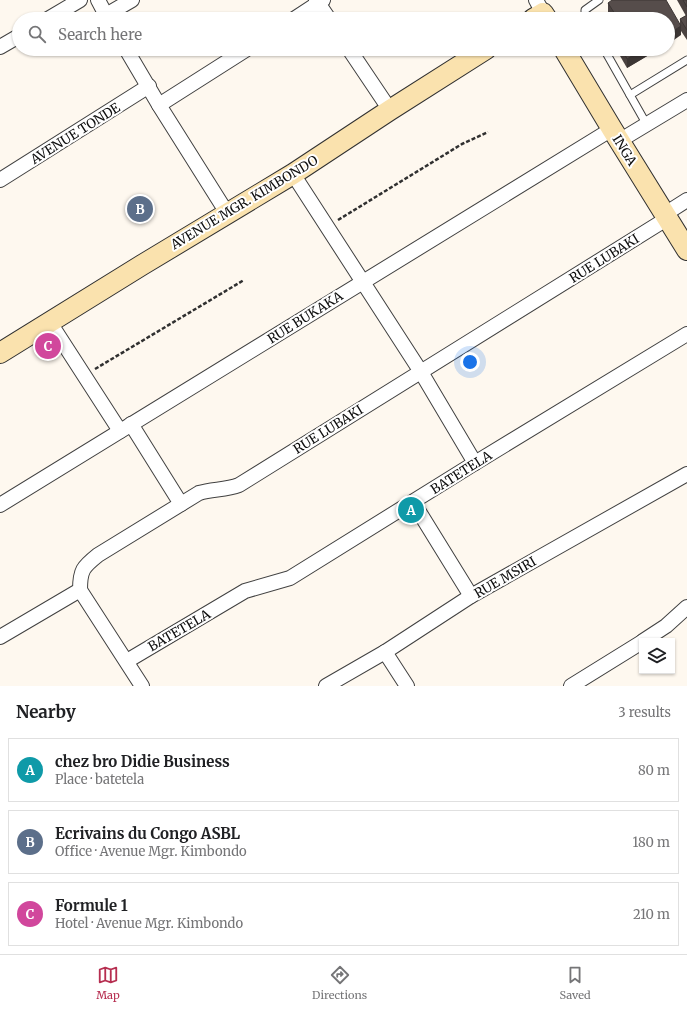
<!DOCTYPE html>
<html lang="en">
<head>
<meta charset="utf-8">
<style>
	:root { --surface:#fff; --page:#f6f6f6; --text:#202124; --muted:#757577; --line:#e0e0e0; --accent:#b62e50 }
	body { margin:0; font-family:Merriweather,serif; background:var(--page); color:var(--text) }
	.controls { position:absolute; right:12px; bottom:12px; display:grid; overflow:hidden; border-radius:0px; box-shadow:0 1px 3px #0004 }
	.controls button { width:36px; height:36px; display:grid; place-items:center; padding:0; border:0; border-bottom:1px solid var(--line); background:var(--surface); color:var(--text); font:20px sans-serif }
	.you { position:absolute; left:470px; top:362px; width:14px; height:14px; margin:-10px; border:3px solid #fff; border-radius:50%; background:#1a73e8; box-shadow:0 0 0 6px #1a73e833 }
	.badge { display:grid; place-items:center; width:26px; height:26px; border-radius:50%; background:var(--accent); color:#fff; font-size:13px; font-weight:700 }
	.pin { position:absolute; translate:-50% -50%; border:2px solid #fff; box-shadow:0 1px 4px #0006 }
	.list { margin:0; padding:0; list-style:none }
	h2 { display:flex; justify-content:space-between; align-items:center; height:52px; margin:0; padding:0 16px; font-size:17px }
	h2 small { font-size:13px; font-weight:400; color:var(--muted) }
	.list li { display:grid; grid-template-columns:26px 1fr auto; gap:12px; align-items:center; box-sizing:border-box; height:64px; margin:0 8px 8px; padding:0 8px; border:1px solid var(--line); border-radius:0px }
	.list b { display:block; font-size:15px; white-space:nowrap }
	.list p { margin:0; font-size:13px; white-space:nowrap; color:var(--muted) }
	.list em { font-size:13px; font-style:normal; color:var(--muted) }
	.icon { flex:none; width:22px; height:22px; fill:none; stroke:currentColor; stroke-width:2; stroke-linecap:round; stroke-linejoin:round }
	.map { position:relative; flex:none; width:687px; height:686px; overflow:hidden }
	.search { position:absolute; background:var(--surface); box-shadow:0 1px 3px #0004; left:12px; right:12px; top:12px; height:44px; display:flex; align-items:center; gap:10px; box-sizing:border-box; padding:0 14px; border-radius:22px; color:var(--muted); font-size:15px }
	.sheet { height:268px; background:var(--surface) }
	nav { display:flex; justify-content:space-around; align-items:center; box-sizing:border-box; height:56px; border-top:1px solid var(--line); background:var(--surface); font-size:11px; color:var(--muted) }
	nav a { display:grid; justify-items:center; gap:2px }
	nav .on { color:var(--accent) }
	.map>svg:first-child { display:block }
</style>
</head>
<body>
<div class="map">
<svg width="687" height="686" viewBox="0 0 687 686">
	<rect width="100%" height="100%" fill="#fef8ef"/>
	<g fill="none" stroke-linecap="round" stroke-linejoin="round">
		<defs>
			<g id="lane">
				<polyline points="587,19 585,15 585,10 599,0"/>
				<polyline points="604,49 647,125"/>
				<polyline points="630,95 687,60"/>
			</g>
			<g id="street">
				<polyline points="98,0 108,19"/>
				<polyline points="316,0 329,19"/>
				<polyline points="536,0 543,13"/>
				<polyline points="106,15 132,0"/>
				<polyline points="48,19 80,0"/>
				<polyline points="294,19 323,0"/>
				<polyline points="0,47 19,36"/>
				<polyline points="126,49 159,105 227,213"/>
				<polyline points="349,49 390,110"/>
				<polyline points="159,105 247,49"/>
				<polyline points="619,141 687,100"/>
				<polyline points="293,174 421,372 475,463"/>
				<polyline points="0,180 149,86"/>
				<polyline points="665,214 687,200"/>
				<polyline points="49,321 120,431"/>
				<polyline points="131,424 181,504"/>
				<polyline points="413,502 471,596"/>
				<polyline points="0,505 612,129"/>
				<polyline points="80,590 142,686"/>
				<path d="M0 637 80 590C80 570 83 567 98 555L199 493C212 489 226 490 239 485L668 218"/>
				<polyline points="643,641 666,626 687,607"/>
				<polyline points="385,652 407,686"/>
				<polyline points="127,661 245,591 290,578 475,463 687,334"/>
				<polyline points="326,686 385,652 471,596 687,474"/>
				<polyline points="571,686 642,642"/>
			</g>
			<g id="secondary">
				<polyline points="533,19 543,13 547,19"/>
				<polyline points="564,49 612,129 687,250"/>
				<polyline points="0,353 142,265 293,174 390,110 486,49"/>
			</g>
		</defs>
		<use href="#lane" stroke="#414141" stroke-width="9"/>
		<use href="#street" stroke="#414141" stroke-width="16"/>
		<use href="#secondary" stroke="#303030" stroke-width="22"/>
		<g stroke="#303030" stroke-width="2.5" stroke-dasharray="4 2" stroke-linecap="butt">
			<polyline points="338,220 462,144 488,132"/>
			<polyline points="95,369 244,280"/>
		</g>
		<use href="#lane" stroke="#fff" stroke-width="7"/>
		<use href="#street" stroke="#fff" stroke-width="14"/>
		<use href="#secondary" stroke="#fae2ae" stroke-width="20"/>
	</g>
	<g fill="#4a4240">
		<polygon points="677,0 687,0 687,40 681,31 681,35 611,17 608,12 608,3 680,24 680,19 686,16"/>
		<polygon points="616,49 659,49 627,68"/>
	</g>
	<g fill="#3c3634">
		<polygon points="681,26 681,35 668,44 668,34"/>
		<polygon points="643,49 659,49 627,68 627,59"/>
	</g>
	<g fill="#564d4b" stroke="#3c3634">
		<polygon points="612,0 666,0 681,26 668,34 668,19 608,19 615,14 608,3"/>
		<polygon points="683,0 687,0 687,7"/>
		<polygon points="687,15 687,30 680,19"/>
		<polygon points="622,49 643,49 627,59"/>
	</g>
	<g text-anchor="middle" stroke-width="4" stroke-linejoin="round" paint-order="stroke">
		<g font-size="13" fill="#0e0e0e" stroke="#fff">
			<text transform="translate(75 133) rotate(-32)" y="5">AVENUE TONDE</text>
			<text transform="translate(625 150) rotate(58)" y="5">INGA</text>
			<text transform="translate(244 202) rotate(-31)" y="5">AVENUE MGR. KIMBONDO</text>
			<text transform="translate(604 258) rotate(-32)" y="5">RUE LUBAKI</text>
			<text transform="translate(305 317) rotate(-32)" y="5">RUE BUKAKA</text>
			<text transform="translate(328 429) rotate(-32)" y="5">RUE LUBAKI</text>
			<text transform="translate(461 472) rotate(-32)" y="5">BATETELA</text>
			<text transform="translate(505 577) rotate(-30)" y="5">RUE MSIRI</text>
			<text transform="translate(179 630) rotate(-30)" y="5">BATETELA</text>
		</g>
	</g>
</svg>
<div class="controls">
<button><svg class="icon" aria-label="layers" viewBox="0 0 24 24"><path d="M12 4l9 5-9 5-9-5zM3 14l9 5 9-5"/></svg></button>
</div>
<div class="you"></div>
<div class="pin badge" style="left:411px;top:510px;background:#0f9aa8">A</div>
<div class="pin badge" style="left:140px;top:209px;background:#5c6f8a">B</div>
<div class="pin badge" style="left:48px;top:346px;background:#d1479c">C</div>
<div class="search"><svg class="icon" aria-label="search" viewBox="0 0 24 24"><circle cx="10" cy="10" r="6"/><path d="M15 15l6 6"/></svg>Search here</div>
</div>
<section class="sheet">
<h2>Nearby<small>3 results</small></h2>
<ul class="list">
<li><span class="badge" style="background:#0f9aa8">A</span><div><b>chez bro Didie Business</b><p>Place · batetela</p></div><em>80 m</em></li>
<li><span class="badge" style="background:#5c6f8a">B</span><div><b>Ecrivains du Congo ASBL</b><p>Office · Avenue Mgr. Kimbondo</p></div><em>180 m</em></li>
<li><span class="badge" style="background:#d1479c">C</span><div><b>Formule 1</b><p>Hotel · Avenue Mgr. Kimbondo</p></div><em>210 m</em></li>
</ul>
</section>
<nav>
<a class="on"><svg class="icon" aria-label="map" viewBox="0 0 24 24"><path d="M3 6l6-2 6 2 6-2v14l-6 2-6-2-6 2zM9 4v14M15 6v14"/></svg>Map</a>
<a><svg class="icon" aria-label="directions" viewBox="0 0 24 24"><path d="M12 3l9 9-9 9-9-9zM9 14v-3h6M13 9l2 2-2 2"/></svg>Directions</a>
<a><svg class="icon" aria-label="saved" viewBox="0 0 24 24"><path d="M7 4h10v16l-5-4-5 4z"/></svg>Saved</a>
</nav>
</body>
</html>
